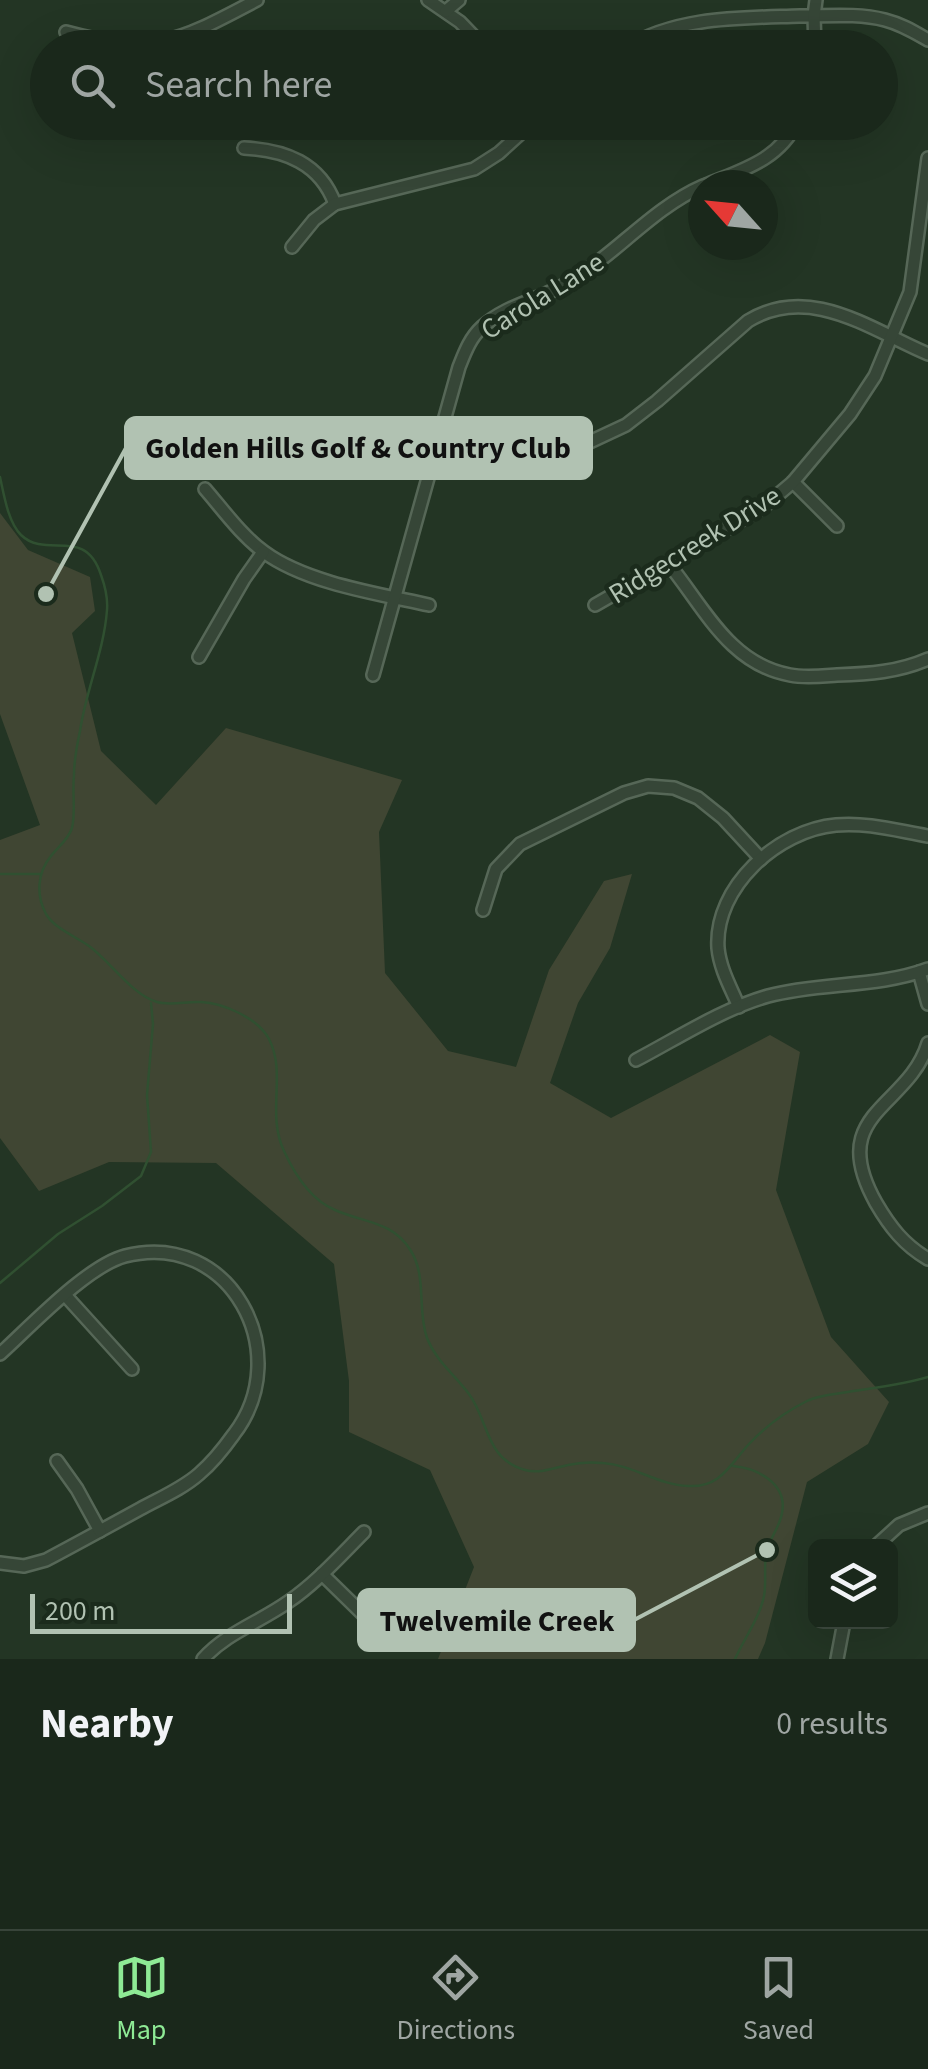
<!DOCTYPE html>
<html lang="en">
<head>
<meta charset="utf-8">
<style>
	:root { --surface:#1a281b; --page:#233024; --text:#f1f3f6; --muted:#9fa6a3; --line:#38443a; --accent:#8eea95 }
	body { margin:0; font-family:"Source Sans 3",sans-serif; background:var(--page); color:var(--text) }
	.controls { position:absolute; right:30px; bottom:30px; display:grid; overflow:hidden; border-radius:15px; box-shadow:0 10px 40px #0002 }
	.controls button { width:90px; height:90px; display:grid; place-items:center; padding:0; border:0; border-bottom:2px solid var(--line); background:var(--surface); color:var(--text); font:50px sans-serif }
	.compass { position:absolute; left:688px; top:170px; width:90px; height:90px; border-radius:50%; background:var(--surface); box-shadow:0 10px 40px #0002; rotate:297deg }
	.scale { position:absolute; left:30px; bottom:25px; width:262px; box-sizing:border-box; padding-left:10px; border:5px solid #b1c2b2; border-top:0; font-size:28px; line-height:35px; white-space:nowrap; color:#b1c2b2; -webkit-text-stroke:8px #1b2b1c; paint-order:stroke }
	.list { margin:0; padding:0; list-style:none }
	h2 { display:flex; justify-content:space-between; align-items:center; height:130px; margin:0; padding:0 40px; font-size:42px }
	h2 small { font-size:32px; font-weight:400; color:var(--muted) }
	.icon { flex:none; width:55px; height:55px; fill:none; stroke:currentColor; stroke-width:2; stroke-linecap:round; stroke-linejoin:round }
	.map { position:relative; flex:none; width:928px; height:1659px; overflow:hidden }
	.search { position:absolute; background:var(--surface); box-shadow:0 10px 40px #0002; left:30px; right:30px; top:30px; height:110px; display:flex; align-items:center; gap:25px; box-sizing:border-box; padding:0 35px; border-radius:55px; color:var(--muted); font-size:38px }
	.sheet { height:270px; background:var(--surface) }
	nav { display:flex; justify-content:space-around; align-items:center; box-sizing:border-box; height:140px; border-top:2px solid var(--line); background:var(--surface); font-size:28px; color:var(--muted) }
	nav a { display:grid; justify-items:center; gap:5px }
	nav .on { color:var(--accent) }
	.map>svg:first-child { display:block }
</style>
</head>
<body>
<div class="map">
<svg width="928" height="1659" viewBox="0 0 928 1659">
	<rect width="100%" height="100%" fill="#233524"/>
	<polygon fill="#404633" points="0,513 28,550 90,577 95,611 72,633 101,751 156,805 226,728 402,780 379,832 385,973 448,1051 516,1067 549,970 604,881 632,874 610,948 578,1003 550,1083 611,1118 770,1035 800,1052 776,1190 831,1337 889,1402 868,1444 807,1482 765,1643 758,1659 438,1659 474,1567 430,1470 349,1432 349,1381 334,1264 216,1163 109,1162 39,1191 0,1138 0,840 40,825 0,714"/>
	<g fill="none" stroke-linecap="round" stroke-linejoin="round">
		<g stroke="#305031" stroke-width="2.5">
			<path d="M0 477C4 495 8 522 21 535 47 560 85 525 101 575 105 586 108 598 107 610 104 651 86 690 80 731 77 745 74 760 74 775 72 792 76 812 72 828 68 840 58 847 51 856 37 873 36 895 46 914 55 929 75 936 89 946 110 961 132 995 157 1002 171 1006 186 1001 201 1002 223 1003 258 1018 269 1039 287 1074 266 1113 284 1151 295 1175 311 1200 335 1210 364 1223 393 1221 411 1251 427 1277 417 1310 427 1338 436 1361 455 1375 469 1394 489 1421 485 1459 525 1470 539 1474 554 1468 568 1465 580 1462 592 1462 603 1463 633 1465 658 1485 688 1486 721 1488 730 1464 750 1443 766 1426 785 1412 807 1401 817 1396 829 1395 841 1393 870 1388 900 1386 928 1377"/>
			<polyline points="0,874 40,874"/>
			<polyline points="0,1283 58,1234 102,1206 141,1176 151,1152 147,1095 153,1024 151,1003"/>
			<path d="M733 1466C756 1468 788 1483 782 1513 780 1526 771 1537 767 1549 763 1564 767 1580 764 1596 760 1617 744 1639 735 1659"/>
		</g>
		<defs>
			<g id="street">
				<polyline points="428,0 460,22 485,48"/>
				<polyline points="446,11 459,0"/>
				<path d="M66 32C155 56 179 41 257 0"/>
				<path d="M625 48C679 16 739 18 800 16 828 16 858 13 885 20 901 24 914 32 928 40"/>
				<polyline points="815,48 814,16 816,0"/>
				<path d="M244 148C285 150 320 163 335 204"/>
				<path d="M706 185C742 170 779 160 797 122"/>
				<polyline points="292,247 314,220 335,204 474,169 499,153 533,122"/>
				<path d="M369 430 485 462 520 463 537 460 579 447 626 425 657 401 748 321C810 283 871 330 928 354"/>
				<polyline points="793,482 837,526"/>
				<path d="M205 489C224 511 241 535 264 552 306 583 379 594 429 605"/>
				<path d="M668 563C704 607 729 664 790 675 805 678 822 676 837 675 869 674 898 672 928 659"/>
				<polyline points="595,605 717,535 767,504 793,482 850,414 875,376 910,292 928,158"/>
				<polyline points="199,657 244,579 263,552"/>
				<path d="M373 675 459 367C465 352 470 338 482 327 507 304 543 299 571 281 617 253 653 208 703 186"/>
				<polyline points="483,910 496,869 520,844 624,793 648,786 674,788 698,798 723,818 761,859"/>
				<polyline points="919,972 928,1004"/>
				<path d="M739 1007C731 988 720 969 718 948 714 887 778 830 836 825 867 822 898 831 928 836"/>
				<path d="M928 1043C908 1109 825 1112 876 1203 890 1227 904 1245 928 1259"/>
				<path d="M636 1060C678 1038 722 1009 768 996 820 982 877 988 928 969"/>
				<polyline points="65,1295 132,1369"/>
				<path d="M0 1354C30 1327 87 1266 125 1256 230 1229 296 1353 234 1434 224 1448 212 1463 199 1474 182 1489 160 1498 140 1509 109 1526 78 1543 46 1560L24 1566 0 1563"/>
				<polyline points="57,1461 77,1489 100,1531"/>
				<polyline points="876,1546 899,1525 928,1513"/>
				<polyline points="322,1574 370,1621"/>
				<path d="M203 1659C226 1633 260 1622 288 1602 316 1583 340 1556 364 1532"/>
				<polyline points="837,1659 844,1622"/>
			</g>
		</defs>
		<use href="#street" stroke="#566757" stroke-width="16"/>
		<use href="#street" stroke="#364637" stroke-width="11"/>
	</g>
	<g text-anchor="middle" stroke-width="9" stroke-linejoin="round" paint-order="stroke">
		<g font-size="28" fill="#b1c2b2" stroke="#1b2b1c">
			<text transform="translate(542 295) rotate(-32)" y="10">Carola Lane</text>
			<text transform="translate(694 544) rotate(-32)" y="10">Ridgecreek Drive</text>
		</g>
	</g>
	<path fill="none" stroke="#b1c2b2" stroke-width="4" d="M46 594L126 448M767 1550L634 1620"/>
	<g fill="#b1c2b2" stroke="#1b2b1c" stroke-width="4">
		<circle cx="46" cy="594" r="10"/>
		<circle cx="767" cy="1550" r="10"/>
	</g>
	<g fill="#b1c2b2" stroke="#b1c2b2" stroke-width="4">
		<rect x="126" y="418" width="465" height="60" rx="10"/>
		<rect x="359" y="1590" width="275" height="60" rx="10"/>
	</g>
	<g font-size="30" text-anchor="middle" font-weight="bold" fill="#111">
		<text x="358" y="458">Golden Hills Golf &amp; Country Club</text>
		<text x="497" y="1631">Twelvemile Creek</text>
	</g>
</svg>
<div class="controls">
<button><svg class="icon" aria-label="layers" viewBox="0 0 24 24"><path d="M12 4l9 5-9 5-9-5zM3 14l9 5 9-5"/></svg></button>
</div>
<svg class="compass" viewBox="-18 -18 36 36"><path d="M0-13l5 13h-10z" fill="#e53935"/><path d="M0 13l5-13h-10z" fill="#9fa6a3"/></svg>
<div class="scale">200 m</div>
<div class="search"><svg class="icon" aria-label="search" viewBox="0 0 24 24"><circle cx="10" cy="10" r="6"/><path d="M15 15l6 6"/></svg>Search here</div>
</div>
<section class="sheet">
<h2>Nearby<small>0 results</small></h2>
<ul class="list">
</ul>
</section>
<nav>
<a class="on"><svg class="icon" aria-label="map" viewBox="0 0 24 24"><path d="M3 6l6-2 6 2 6-2v14l-6 2-6-2-6 2zM9 4v14M15 6v14"/></svg>Map</a>
<a><svg class="icon" aria-label="directions" viewBox="0 0 24 24"><path d="M12 3l9 9-9 9-9-9zM9 14v-3h6M13 9l2 2-2 2"/></svg>Directions</a>
<a><svg class="icon" aria-label="saved" viewBox="0 0 24 24"><path d="M7 4h10v16l-5-4-5 4z"/></svg>Saved</a>
</nav>
</body>
</html>
